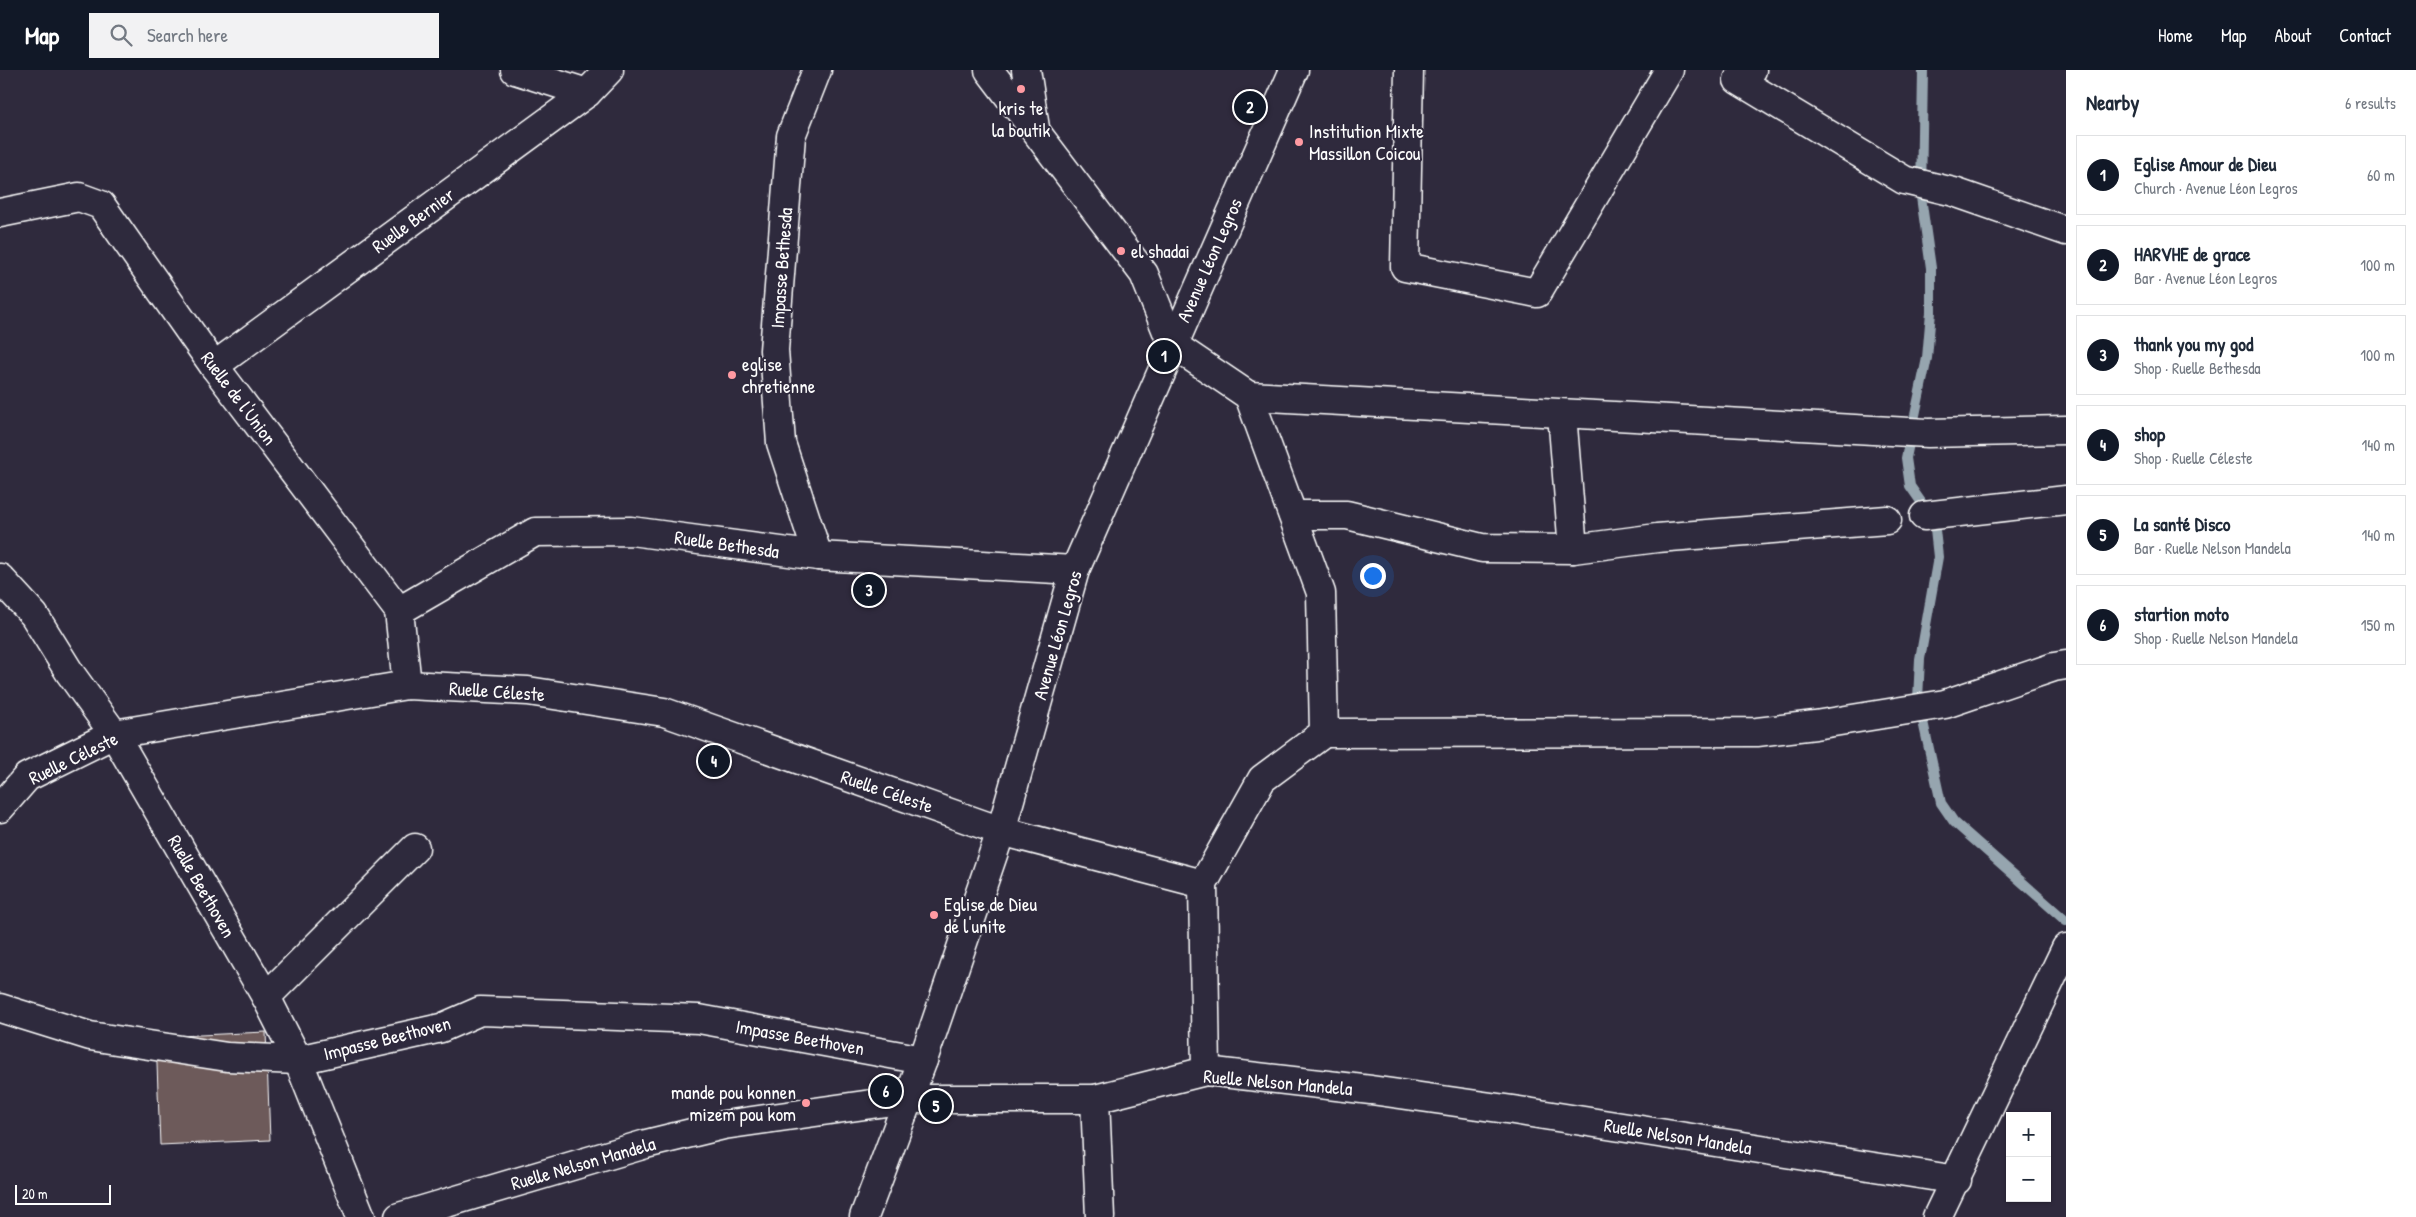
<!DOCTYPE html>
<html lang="en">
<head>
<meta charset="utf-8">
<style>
	:root { --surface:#fff; --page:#f2f2f3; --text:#1f2937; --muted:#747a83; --line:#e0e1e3; --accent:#111827 }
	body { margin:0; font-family:"Patrick Hand",sans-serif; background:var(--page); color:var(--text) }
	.controls { position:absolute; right:15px; bottom:15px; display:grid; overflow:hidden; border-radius:0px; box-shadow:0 1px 4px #0004 }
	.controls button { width:45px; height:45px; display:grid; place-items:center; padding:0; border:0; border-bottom:1px solid var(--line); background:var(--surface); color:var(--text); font:25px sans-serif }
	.scale { position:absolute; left:15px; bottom:12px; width:96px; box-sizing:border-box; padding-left:5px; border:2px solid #fff; border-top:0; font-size:14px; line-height:18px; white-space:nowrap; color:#fff; -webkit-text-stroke:4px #2f2a3d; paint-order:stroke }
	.you { position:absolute; left:1372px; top:505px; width:18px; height:18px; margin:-12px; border:4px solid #fff; border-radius:50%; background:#1a73e8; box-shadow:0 0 0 8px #1a73e833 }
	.badge { display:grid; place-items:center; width:32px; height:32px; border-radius:50%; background:var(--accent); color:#fff; font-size:16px; font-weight:700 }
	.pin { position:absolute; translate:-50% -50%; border:2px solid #fff; box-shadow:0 1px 5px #0006 }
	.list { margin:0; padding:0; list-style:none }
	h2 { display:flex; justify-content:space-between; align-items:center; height:65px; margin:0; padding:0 20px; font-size:21px }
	h2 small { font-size:16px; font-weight:400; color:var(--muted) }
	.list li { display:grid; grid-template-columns:32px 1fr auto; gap:15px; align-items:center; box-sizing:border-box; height:80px; margin:0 10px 10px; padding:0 10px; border:1px solid var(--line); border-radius:0px }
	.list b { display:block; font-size:19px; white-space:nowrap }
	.list p { margin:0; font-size:16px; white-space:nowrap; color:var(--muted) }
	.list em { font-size:16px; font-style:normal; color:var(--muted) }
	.icon { flex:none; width:28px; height:28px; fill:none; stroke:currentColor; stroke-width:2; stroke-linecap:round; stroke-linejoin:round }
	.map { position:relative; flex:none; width:2066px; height:1147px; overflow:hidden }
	header { display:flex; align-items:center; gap:30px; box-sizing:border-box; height:70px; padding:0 25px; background:var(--accent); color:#fff }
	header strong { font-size:24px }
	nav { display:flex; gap:28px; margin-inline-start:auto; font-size:18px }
	.search { width:350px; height:45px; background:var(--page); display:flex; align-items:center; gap:12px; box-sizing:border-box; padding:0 18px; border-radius:0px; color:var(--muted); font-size:19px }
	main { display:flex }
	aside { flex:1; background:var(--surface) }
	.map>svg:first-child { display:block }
</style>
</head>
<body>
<header>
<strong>Map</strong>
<div class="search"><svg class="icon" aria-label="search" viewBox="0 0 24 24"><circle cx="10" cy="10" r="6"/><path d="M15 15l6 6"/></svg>Search here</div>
<nav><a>Home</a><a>Map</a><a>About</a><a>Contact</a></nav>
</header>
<main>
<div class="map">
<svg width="2066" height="1147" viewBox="0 0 2066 1147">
	<rect width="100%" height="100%" fill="#2f2a3d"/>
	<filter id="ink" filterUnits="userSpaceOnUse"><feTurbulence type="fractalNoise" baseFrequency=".02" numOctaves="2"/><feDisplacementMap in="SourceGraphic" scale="10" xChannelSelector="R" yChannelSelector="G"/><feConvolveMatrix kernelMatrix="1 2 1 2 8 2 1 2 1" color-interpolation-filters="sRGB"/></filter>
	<g filter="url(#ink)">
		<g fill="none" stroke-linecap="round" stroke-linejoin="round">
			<g stroke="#96a5af" stroke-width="10">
				<polyline points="1923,0 1921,127 1931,198 1931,242 1927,288 1906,388 1910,416 1926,439"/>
				<polyline points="1934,451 1938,487 1920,589 1918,629 1941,733 1954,752 2066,851"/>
			</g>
		</g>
		<polygon fill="#6d5a5a" stroke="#fff" points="266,962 270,1070 160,1075 156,967"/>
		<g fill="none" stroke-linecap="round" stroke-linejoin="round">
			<defs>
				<g id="minor">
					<polyline points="515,0 587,23"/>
					<polyline points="817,0 791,66 774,280 781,373 818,486"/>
					<polyline points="989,0 1144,204 1172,274 1249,326 1321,523 1324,663 1262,709 1203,814 1206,1001"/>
					<polyline points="1026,0 1035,58"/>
					<polyline points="1409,0 1405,197 1537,223 1669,0"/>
					<polyline points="1752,0 1738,10 1904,110 1954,122 2066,161"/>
					<polyline points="0,143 79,127 101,135 214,296 399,541 407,615"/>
					<polyline points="214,296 587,23 609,0"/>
					<polyline points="1249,326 1928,363 2066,360"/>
					<polyline points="1562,344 1573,479"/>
					<polyline points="1293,445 1347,445 1482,478 1573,479 1657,468 1887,450"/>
					<polyline points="1924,446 2066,430"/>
					<polyline points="0,508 34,545 70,603 114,664 266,927 298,990 361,1147"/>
					<polyline points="399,541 535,462 631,461 818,486 1075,500"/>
					<polyline points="1324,663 1757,662 1815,655 1945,634 2054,597 2066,595"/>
					<polyline points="0,738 27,707 114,664 407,615 528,621 664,642 1001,761 1203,814"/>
					<polyline points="266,927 415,778"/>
					<polyline points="0,938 90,966 227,987 298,990 441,958 480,941 699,949 923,990"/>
					<polyline points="1095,1029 1100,1147"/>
					<polyline points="399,1147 646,1074 724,1055 907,1029 1095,1029 1206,1001 1371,1020 1513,1040 1957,1110"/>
					<polyline points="864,1147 923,990 1001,761 1075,500 1294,0"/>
					<polyline points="1937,1147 2066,878"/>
				</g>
			</defs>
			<use href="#minor" stroke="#fff" stroke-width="31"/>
			<use href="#minor" stroke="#2f2a3d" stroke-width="28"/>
		</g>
	</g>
	<g fill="#ff9aa2" stroke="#2f2a3d" stroke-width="2">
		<circle cx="1021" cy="19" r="5"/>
		<circle cx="1299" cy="72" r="5"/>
		<circle cx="1121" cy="181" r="5"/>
		<circle cx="732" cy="305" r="5"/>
		<circle cx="934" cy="845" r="5"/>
		<circle cx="806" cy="1033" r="5"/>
	</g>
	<g text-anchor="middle" stroke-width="4" stroke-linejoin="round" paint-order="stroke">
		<g font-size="19" fill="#fff" stroke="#2f2a3d" text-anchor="start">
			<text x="1021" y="45" text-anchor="middle">kris te<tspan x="1021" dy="22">la boutik</tspan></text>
			<text x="1309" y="68">Institution Mixte<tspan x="1309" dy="22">Massillon Coicou</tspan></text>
			<text x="1131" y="188">el shadai</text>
			<text x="742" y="301">eglise<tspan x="742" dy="22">chretienne</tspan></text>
			<text x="944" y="841">Eglise de Dieu<tspan x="944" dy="22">de l'unite</tspan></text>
			<text x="796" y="1029" text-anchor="end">mande pou konnen<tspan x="796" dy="22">mizem pou kom</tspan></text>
		</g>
		<g font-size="19" fill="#fff" stroke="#2f2a3d">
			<text transform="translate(413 150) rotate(-36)" y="7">Ruelle Bernier</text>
			<text transform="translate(1209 190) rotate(-66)" y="7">Avenue Léon Legros</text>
			<text transform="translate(781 198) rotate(-86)" y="7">Impasse Bethesda</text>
			<text transform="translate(239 328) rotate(53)" y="7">Ruelle de l'Union</text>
			<text transform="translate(727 474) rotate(8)" y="7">Ruelle Bethesda</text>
			<text transform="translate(1057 565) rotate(-74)" y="7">Avenue Léon Legros</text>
			<text transform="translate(497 621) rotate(4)" y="7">Ruelle Céleste</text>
			<text transform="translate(73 688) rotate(-26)" y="7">Ruelle Céleste</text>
			<text transform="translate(887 721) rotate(19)" y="7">Ruelle Céleste</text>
			<text transform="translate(202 816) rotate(60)" y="7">Ruelle Beethoven</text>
			<text transform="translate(800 967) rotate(10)" y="7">Impasse Beethoven</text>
			<text transform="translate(387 968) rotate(-14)" y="7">Impasse Beethoven</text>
			<text transform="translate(1278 1012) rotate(5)" y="7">Ruelle Nelson Mandela</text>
			<text transform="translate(1678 1066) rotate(9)" y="7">Ruelle Nelson Mandela</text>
			<text transform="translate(583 1093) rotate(-16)" y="7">Ruelle Nelson Mandela</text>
		</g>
	</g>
</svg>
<div class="controls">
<button>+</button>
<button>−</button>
</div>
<div class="scale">20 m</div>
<div class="you"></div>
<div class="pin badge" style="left:1164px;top:286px">1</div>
<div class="pin badge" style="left:1250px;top:37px">2</div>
<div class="pin badge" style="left:869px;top:520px">3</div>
<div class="pin badge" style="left:714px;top:691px">4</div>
<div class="pin badge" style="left:936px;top:1036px">5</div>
<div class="pin badge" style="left:886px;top:1021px">6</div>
</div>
<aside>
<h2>Nearby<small>6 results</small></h2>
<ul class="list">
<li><span class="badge">1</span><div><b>Eglise Amour de Dieu</b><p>Church · Avenue Léon Legros</p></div><em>60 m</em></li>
<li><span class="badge">2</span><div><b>HARVHE de grace</b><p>Bar · Avenue Léon Legros</p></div><em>100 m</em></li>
<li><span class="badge">3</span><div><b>thank you my god</b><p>Shop · Ruelle Bethesda</p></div><em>100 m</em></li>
<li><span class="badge">4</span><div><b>shop</b><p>Shop · Ruelle Céleste</p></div><em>140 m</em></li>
<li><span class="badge">5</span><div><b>La santé Disco</b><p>Bar · Ruelle Nelson Mandela</p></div><em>140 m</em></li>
<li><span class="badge">6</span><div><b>startion moto</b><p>Shop · Ruelle Nelson Mandela</p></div><em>150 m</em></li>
</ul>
</aside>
</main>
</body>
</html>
